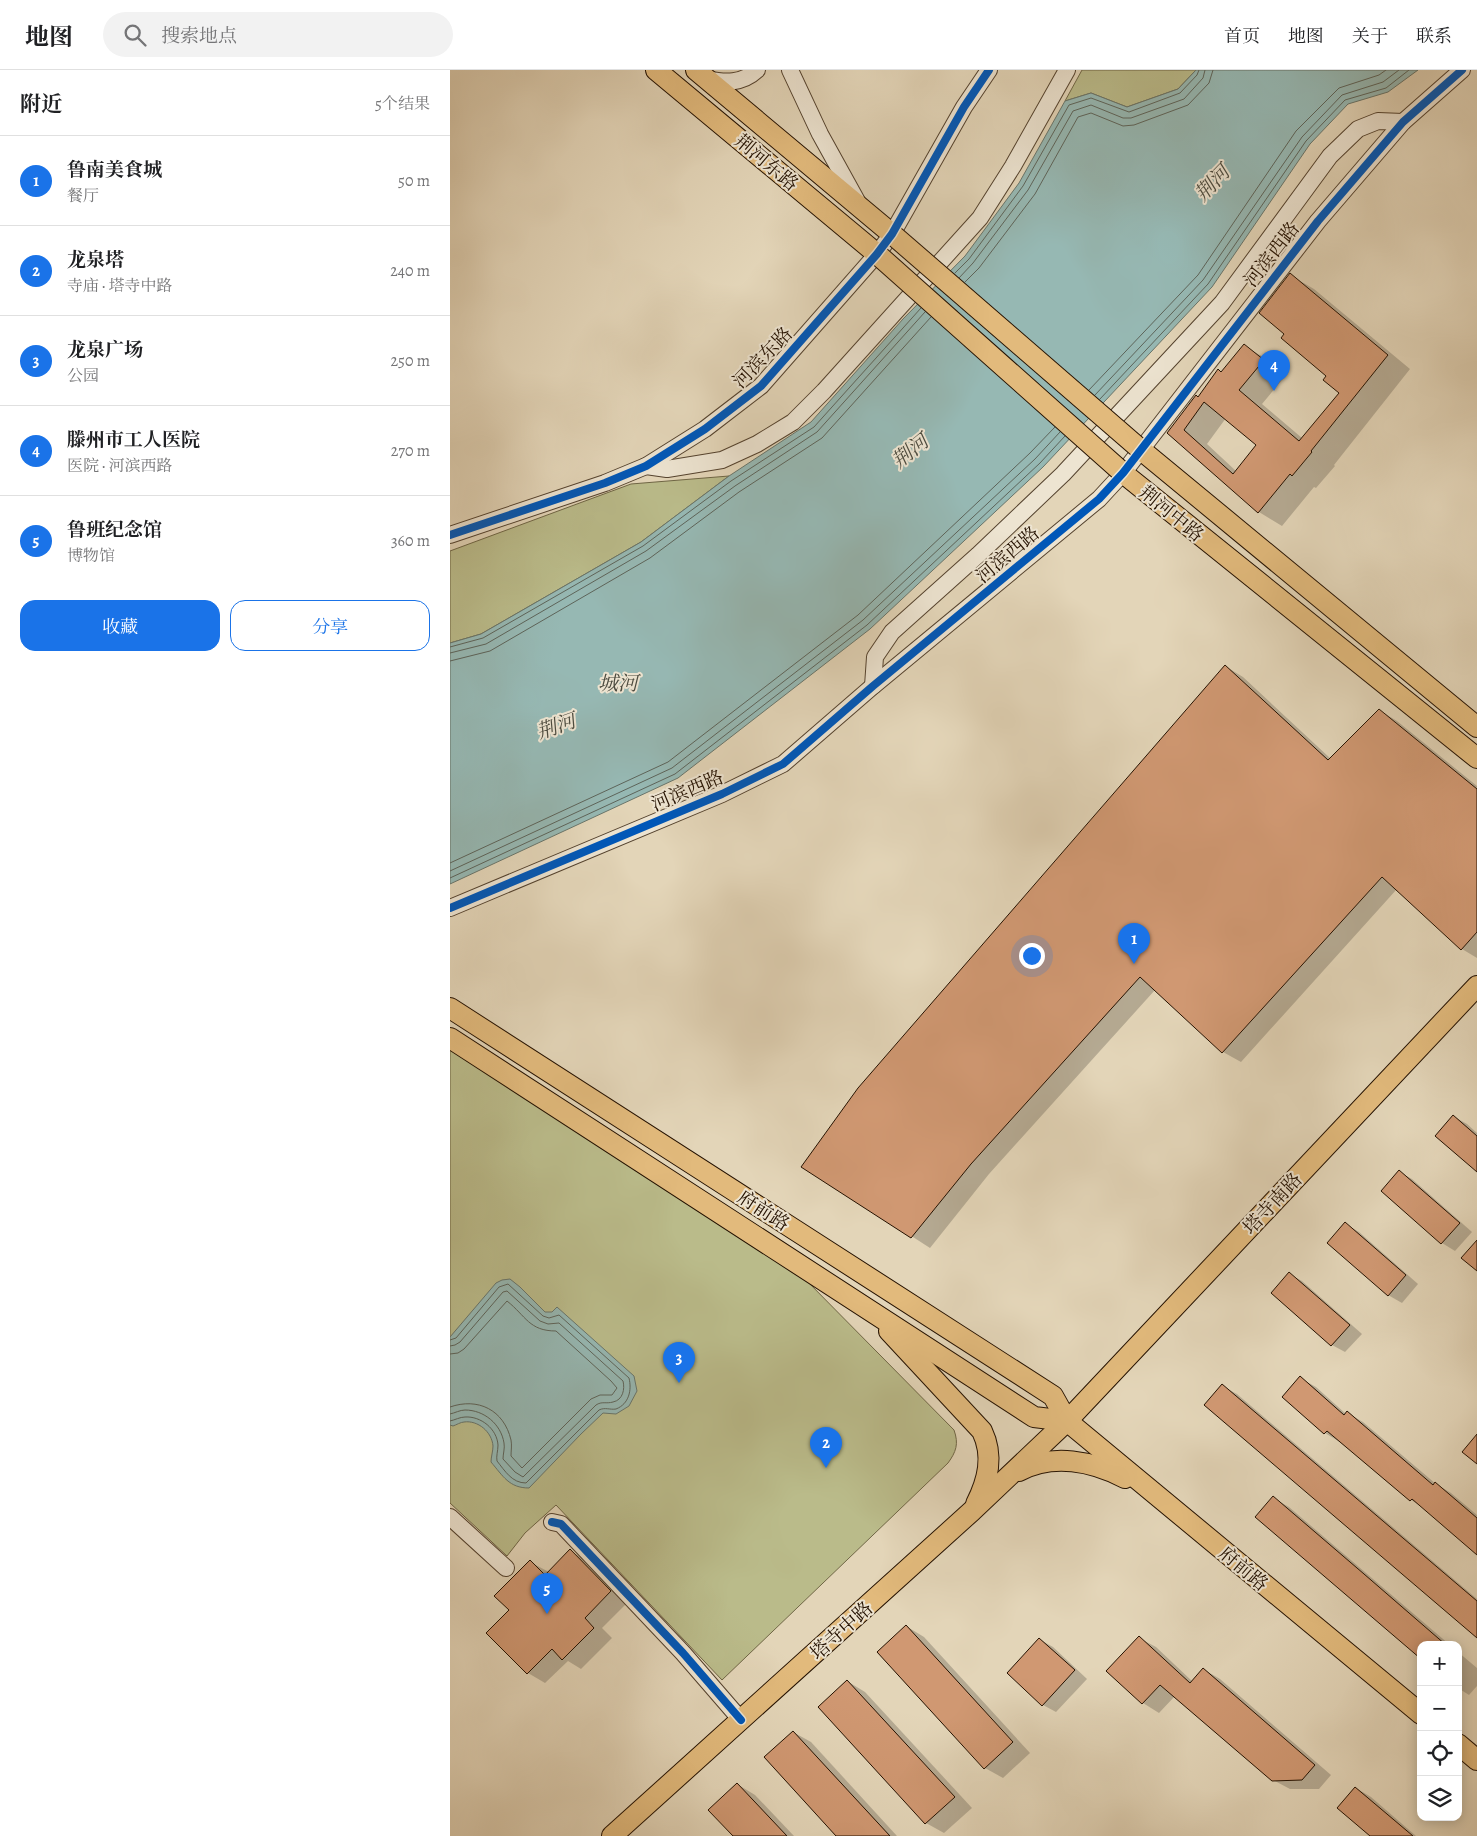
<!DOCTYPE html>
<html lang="zh">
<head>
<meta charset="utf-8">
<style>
	:root { --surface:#fff; --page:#f2f2f2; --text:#202124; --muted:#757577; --line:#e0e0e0; --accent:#1a73e8 }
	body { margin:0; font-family:Alegreya,"Noto Serif SC",serif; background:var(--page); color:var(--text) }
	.controls { position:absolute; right:15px; bottom:15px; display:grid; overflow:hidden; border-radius:10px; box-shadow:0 2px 12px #0003 }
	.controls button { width:45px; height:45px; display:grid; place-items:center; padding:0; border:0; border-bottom:1px solid var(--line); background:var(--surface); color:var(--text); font:25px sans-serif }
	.you { position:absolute; left:581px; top:885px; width:18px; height:18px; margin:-12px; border:4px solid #fff; border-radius:50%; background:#1a73e8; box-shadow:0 0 0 8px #1a73e833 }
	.badge { display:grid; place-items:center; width:32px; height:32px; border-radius:50%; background:var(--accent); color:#fff; font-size:16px; font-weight:700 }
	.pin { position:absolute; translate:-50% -41px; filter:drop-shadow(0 1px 2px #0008) }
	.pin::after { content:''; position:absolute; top:26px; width:18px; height:15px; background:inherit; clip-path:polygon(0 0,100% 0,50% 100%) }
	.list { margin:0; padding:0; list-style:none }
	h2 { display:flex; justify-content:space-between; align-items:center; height:65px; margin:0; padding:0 20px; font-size:21px }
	h2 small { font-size:16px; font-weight:400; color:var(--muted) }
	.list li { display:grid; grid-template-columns:32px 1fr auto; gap:15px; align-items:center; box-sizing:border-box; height:90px; padding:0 20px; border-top:1px solid var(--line) }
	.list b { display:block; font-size:19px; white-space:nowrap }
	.list p { margin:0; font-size:16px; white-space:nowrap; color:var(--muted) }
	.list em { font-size:16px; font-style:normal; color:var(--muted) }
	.actions { display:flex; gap:10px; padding:15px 20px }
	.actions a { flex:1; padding:11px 0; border:1px solid var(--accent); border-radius:15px; text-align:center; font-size:18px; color:var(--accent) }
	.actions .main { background:var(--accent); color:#fff }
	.icon { flex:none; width:28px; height:28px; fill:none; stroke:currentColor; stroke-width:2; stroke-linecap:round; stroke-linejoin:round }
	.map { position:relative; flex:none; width:1027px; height:1766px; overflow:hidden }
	header { display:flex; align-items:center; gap:30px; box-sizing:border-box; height:70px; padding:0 25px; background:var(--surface); border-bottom:1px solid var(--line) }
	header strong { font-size:24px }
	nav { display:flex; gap:28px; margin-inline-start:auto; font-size:18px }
	.search { width:350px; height:45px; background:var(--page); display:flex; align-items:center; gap:12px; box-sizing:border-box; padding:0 18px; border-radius:28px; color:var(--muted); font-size:19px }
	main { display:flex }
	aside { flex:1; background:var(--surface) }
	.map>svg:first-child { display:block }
</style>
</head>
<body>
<header>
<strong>地图</strong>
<div class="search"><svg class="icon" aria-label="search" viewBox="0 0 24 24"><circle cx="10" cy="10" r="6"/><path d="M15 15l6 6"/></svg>搜索地点</div>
<nav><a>首页</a><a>地图</a><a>关于</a><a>联系</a></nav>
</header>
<main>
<aside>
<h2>附近<small>5个结果</small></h2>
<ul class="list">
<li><span class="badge">1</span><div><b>鲁南美食城</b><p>餐厅</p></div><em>50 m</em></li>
<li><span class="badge">2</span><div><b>龙泉塔</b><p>寺庙 · 塔寺中路</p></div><em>240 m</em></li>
<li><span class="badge">3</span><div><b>龙泉广场</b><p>公园</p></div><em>250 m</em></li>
<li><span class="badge">4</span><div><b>滕州市工人医院</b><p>医院 · 河滨西路</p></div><em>270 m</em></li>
<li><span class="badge">5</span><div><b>鲁班纪念馆</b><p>博物馆</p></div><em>360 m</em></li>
</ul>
<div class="actions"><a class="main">收藏</a><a>分享</a></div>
</aside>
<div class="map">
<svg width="1027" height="1766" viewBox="0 0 1027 1766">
	<rect width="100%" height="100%" fill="#e3d5b8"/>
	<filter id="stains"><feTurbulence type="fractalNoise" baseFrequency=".004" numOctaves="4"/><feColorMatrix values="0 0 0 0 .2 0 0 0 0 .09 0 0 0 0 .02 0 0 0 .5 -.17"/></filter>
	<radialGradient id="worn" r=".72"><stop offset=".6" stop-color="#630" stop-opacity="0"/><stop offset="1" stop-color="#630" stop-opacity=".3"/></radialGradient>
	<g fill="#babb8a" stroke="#6f6645">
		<polygon points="632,0 746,0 728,19 677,37 641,23 615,31"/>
		<polygon points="279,406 191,472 31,564 0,573 0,481 181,414"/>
		<path d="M0 980 352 1206 504 1360C509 1374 506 1382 498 1393L272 1610 106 1435 75 1463 57 1486 0 1433Z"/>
	</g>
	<g fill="#96b8b3" stroke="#68756b">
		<polygon points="746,0 968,0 938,22 898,34 860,74 762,217 593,397 420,559 228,708 0,814 0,573 31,564 191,472 279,406 361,352 453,249 515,186 569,113 615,31 641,23 677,37 728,19"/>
		<path d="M60 1209 70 1217 95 1242H102L107 1237 184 1306 187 1321 179 1336 166 1344 153 1343 131 1364 79 1418C59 1418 53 1406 41 1392 41 1387 43 1381 43 1376 42 1362 28 1350 14 1352 11 1352 6 1355 3 1356L0 1355V1267L46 1213 52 1210Z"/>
	</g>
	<g fill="#0003" fill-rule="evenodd">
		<path d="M840 205 864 219 960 299 884 395 885 396 866 418 864 417 832 456 809 442 719 363 772 303 794 276 817 289 836 305 812 334 852 368 890 323 878 306 836 264ZM776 348 808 375 786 401 757 374Z"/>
		<polygon points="775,596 793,607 881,689 929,640 947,651 1027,716 1027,888 1012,879 947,819 791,992 773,982 705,920 539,1104 480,1178 353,1096"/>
		<polygon points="1003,1046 1017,1054 1027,1063 1027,1100"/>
		<polygon points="949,1102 962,1109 1022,1162 1005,1181 992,1173 932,1121"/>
		<polygon points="895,1154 909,1162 968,1214 952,1233 938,1225"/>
		<polygon points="839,1204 852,1211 912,1264 895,1282 882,1275 822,1223"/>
		<polygon points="850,1308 866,1317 896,1344 897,1343 913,1352 986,1414 1001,1423 1027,1445 1027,1483 974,1438 961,1430 890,1372 875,1363 833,1327"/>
		<polygon points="772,1316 787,1324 1027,1529 1027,1566"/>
		<polygon points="823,1428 839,1437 1000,1575 971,1575"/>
		<polygon points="120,1481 138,1491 178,1532 152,1558 162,1568 131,1599 118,1591 95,1613 78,1603 61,1540 80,1492 99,1502"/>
		<polygon points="456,1556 474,1567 580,1683 553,1708 535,1698"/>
		<polygon points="689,1568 706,1577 743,1612 753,1599 770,1609 881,1705 869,1719 840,1719 823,1710 725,1626 709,1643 693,1633"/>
		<polygon points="589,1569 603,1577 637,1609 606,1642 593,1635"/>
		<polygon points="1008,1582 1027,1598 1027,1616 1019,1625 1008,1618"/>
		<polygon points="397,1611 415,1622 522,1738 494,1763 476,1753"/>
		<polygon points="343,1662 361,1672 447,1766 388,1766"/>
		<polygon points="287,1714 305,1725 344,1766 284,1766"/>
		<polygon points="906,1718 921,1727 966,1766 922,1766"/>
	</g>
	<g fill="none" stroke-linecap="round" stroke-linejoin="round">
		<g stroke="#5d645a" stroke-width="1">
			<polyline points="505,203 519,189 573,116 619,35 641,28 679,42 730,23 747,5 749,0"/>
			<polyline points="509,208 523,193 578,120 623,41 641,35 673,48 681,48 734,29 753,8 755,0"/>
			<polyline points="515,212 529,198 585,124 628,47 641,43 673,56 684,55 738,35 759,13 763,0"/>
			<polyline points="639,320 748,205 846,61 889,18 929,5 936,0"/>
			<polyline points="645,325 753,210 852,67 892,25 933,12 949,0"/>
			<polyline points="650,329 758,214 856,71 895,30 936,18 959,0"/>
			<polyline points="0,577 33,568 193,476 281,411 364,357 471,238"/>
			<polyline points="0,583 36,574 196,481 285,416 367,362 475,242"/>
			<polyline points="0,591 40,581 200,488 289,422 372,368 481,247"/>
			<polyline points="0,793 218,692 408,545 580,383 605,357"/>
			<polyline points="0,801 222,698 413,550 585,389 610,362"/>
			<polyline points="0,808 225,704 417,555 590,393 615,366"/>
			<path d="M0 1270 6 1268 49 1217 58 1214 93 1246 99 1248 109 1245 179 1308C182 1320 179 1334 166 1339 160 1340 155 1337 149 1340L76 1413C62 1413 55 1401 47 1391 46 1386 48 1381 48 1375 47 1359 31 1346 15 1347 10 1347 5 1350 0 1351"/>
			<path d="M0 1276 5 1275 10 1272 53 1222 57 1221 90 1251 98 1254 109 1253 173 1311C175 1319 173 1330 163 1332 156 1334 152 1331 146 1335L73 1407 65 1402 53 1389C53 1384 55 1378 54 1373 51 1354 34 1340 15 1340 10 1340 5 1343 0 1344"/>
			<path d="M0 1284 8 1283 14 1279 57 1231C76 1246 79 1261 106 1261L161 1311 167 1318 162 1325H150L141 1329 72 1398 61 1386C61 1381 62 1375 61 1370 54 1340 28 1327 0 1337"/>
		</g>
	</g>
	<g fill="#d09872" stroke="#241100" fill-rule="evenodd">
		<path d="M840 203 938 285 861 381 862 382 842 406 840 404 808 443 717 363 746 325 748 327 768 299 771 302 794 274 814 290 789 320 849 371 889 323 873 310 876 306 831 268 834 264 809 243ZM754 332 806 375 783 404 734 360Z"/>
		<polygon points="775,595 878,690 929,639 1027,719 1027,862 1011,880 932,807 772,983 690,907 521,1094 461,1168 351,1097 408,1018"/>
		<polygon points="1003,1045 1027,1066 1027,1102 985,1066"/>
		<polygon points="949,1100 1010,1153 991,1174 931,1121"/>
		<polygon points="895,1152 956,1205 938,1226 877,1173"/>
		<polygon points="1027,1170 1027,1201 1011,1188"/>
		<polygon points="839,1202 900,1255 881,1276 821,1223"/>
		<polygon points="850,1306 894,1345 897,1341 983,1415 985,1412 1027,1448 1027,1485 962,1429 960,1431 877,1361 874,1364 832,1327"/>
		<polygon points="772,1314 1027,1531 1027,1568 754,1335"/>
		<polygon points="1027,1364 1027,1394 1012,1382"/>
		<polygon points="823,1426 914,1504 996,1575 971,1575 971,1589 805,1447"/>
		<polygon points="120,1479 161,1521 135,1548 144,1558 112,1590 102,1579 77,1604 36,1563 59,1540 44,1526 80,1490 95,1505"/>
		<polygon points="456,1555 563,1672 534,1699 427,1582"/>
		<polygon points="689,1566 740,1613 753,1598 865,1695 852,1710 822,1711 710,1615 692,1634 656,1601"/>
		<polygon points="589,1568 625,1600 592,1636 557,1603"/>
		<polygon points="397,1610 505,1727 475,1754 368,1637"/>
		<polygon points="343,1661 440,1766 386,1766 314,1687"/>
		<polygon points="287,1713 337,1766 283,1766 258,1740"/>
		<polygon points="905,1717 963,1766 920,1766 887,1738"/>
	</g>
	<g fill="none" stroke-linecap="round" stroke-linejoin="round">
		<defs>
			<g id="minor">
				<polyline points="340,0 370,64 407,131"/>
				<path d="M257 9C275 13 292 14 307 0"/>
				<polyline points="196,396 217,399 272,390 307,374 343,352 374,321 530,148 563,96 617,0"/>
				<polyline points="0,465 155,413 196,396 255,359 311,316 427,184 442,164 514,37 539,0"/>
				<polyline points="423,616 425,587 442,562 528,485 613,404 772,233 880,86 908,59 928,51 953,52"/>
				<polyline points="0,838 272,724 333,694 423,616 649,429 673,403 868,151 953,52 1012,0"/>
				<polyline points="0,1447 56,1498"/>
				<polyline points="102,1452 111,1454 233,1583 291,1650"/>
			</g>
			<g id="major">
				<polyline points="206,0 427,184"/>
				<polyline points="246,0 442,164"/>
				<polyline points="690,379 1027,657"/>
				<polyline points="673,403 1027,688"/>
				<polyline points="0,938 603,1326 617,1351 971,1644"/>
				<polyline points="0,968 584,1347 617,1351"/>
				<path d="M439 1261 532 1361C544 1386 538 1410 526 1434"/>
				<path d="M569 1401C603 1383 642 1391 675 1408"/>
				<polyline points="1008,1674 1027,1690"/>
				<polyline points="162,1766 522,1441 617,1351 1027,916"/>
			</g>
		</defs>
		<use href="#minor" stroke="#54422e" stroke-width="18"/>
		<use href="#major" stroke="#241100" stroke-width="22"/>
		<use href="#minor" stroke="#ede4d1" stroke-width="16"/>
		<use href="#major" stroke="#e2ba7c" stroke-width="20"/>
		<defs>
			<g id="major-bridge">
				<polyline points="442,164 690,379"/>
				<polyline points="427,184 673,403"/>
			</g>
		</defs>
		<use href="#major-bridge" stroke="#241100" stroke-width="22" stroke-linecap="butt"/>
		<use href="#major-bridge" stroke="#e2ba7c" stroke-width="20"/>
		<defs>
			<g id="cycleway">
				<polyline points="0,465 155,413 196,396 255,359 311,316 427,184 442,164 514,37 539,0"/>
				<polyline points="0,838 272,724 333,694 423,616 649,429 673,403 868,151 953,52 1012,0"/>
				<polyline points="102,1452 111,1454 233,1583 291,1650"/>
			</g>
		</defs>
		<use href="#cycleway" stroke="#ede4d1" stroke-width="11"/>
		<use href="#cycleway" stroke="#0057b8" stroke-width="8"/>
	</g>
	<g text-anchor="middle" stroke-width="4" stroke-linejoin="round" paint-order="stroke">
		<g font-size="19" fill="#241100" stroke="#ede4d1">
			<text transform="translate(317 92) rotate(40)" y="7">荆河东路</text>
			<text transform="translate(821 184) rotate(-52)" y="7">河滨西路</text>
			<text transform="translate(312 287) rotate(-46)" y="7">河滨东路</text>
			<text transform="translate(722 443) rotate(39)" y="7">荆河中路</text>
			<text transform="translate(557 484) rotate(-40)" y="7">河滨西路</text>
			<text transform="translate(237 720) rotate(-23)" y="7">河滨西路</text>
			<text transform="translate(822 1133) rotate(-47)" y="7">塔寺南路</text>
			<text transform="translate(314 1140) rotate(33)" y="7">府前路</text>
			<text transform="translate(794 1498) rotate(40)" y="7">府前路</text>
			<text transform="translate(391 1560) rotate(-42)" y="7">塔寺中路</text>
		</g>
		<g font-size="20" font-style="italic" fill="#4c4b3f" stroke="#ede4d1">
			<text transform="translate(762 113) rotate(-46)" y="7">荆河</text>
			<text transform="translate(460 381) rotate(-39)" y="7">荆河</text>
			<text x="168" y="620">城河</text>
			<text transform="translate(106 656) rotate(-19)" y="7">荆河</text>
		</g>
	</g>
	<rect width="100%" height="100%" filter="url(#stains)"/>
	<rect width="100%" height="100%" fill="url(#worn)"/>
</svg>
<div class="controls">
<button>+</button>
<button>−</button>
<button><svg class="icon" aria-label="locate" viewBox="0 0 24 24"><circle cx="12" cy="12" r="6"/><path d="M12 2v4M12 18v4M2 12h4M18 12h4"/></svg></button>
<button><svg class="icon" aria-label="layers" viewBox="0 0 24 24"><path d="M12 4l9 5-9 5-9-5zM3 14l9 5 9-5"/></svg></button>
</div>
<div class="you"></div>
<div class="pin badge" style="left:684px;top:894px">1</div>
<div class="pin badge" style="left:376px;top:1398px">2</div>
<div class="pin badge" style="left:229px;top:1313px">3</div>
<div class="pin badge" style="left:824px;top:321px">4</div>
<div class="pin badge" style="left:97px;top:1544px">5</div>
</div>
</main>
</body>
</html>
